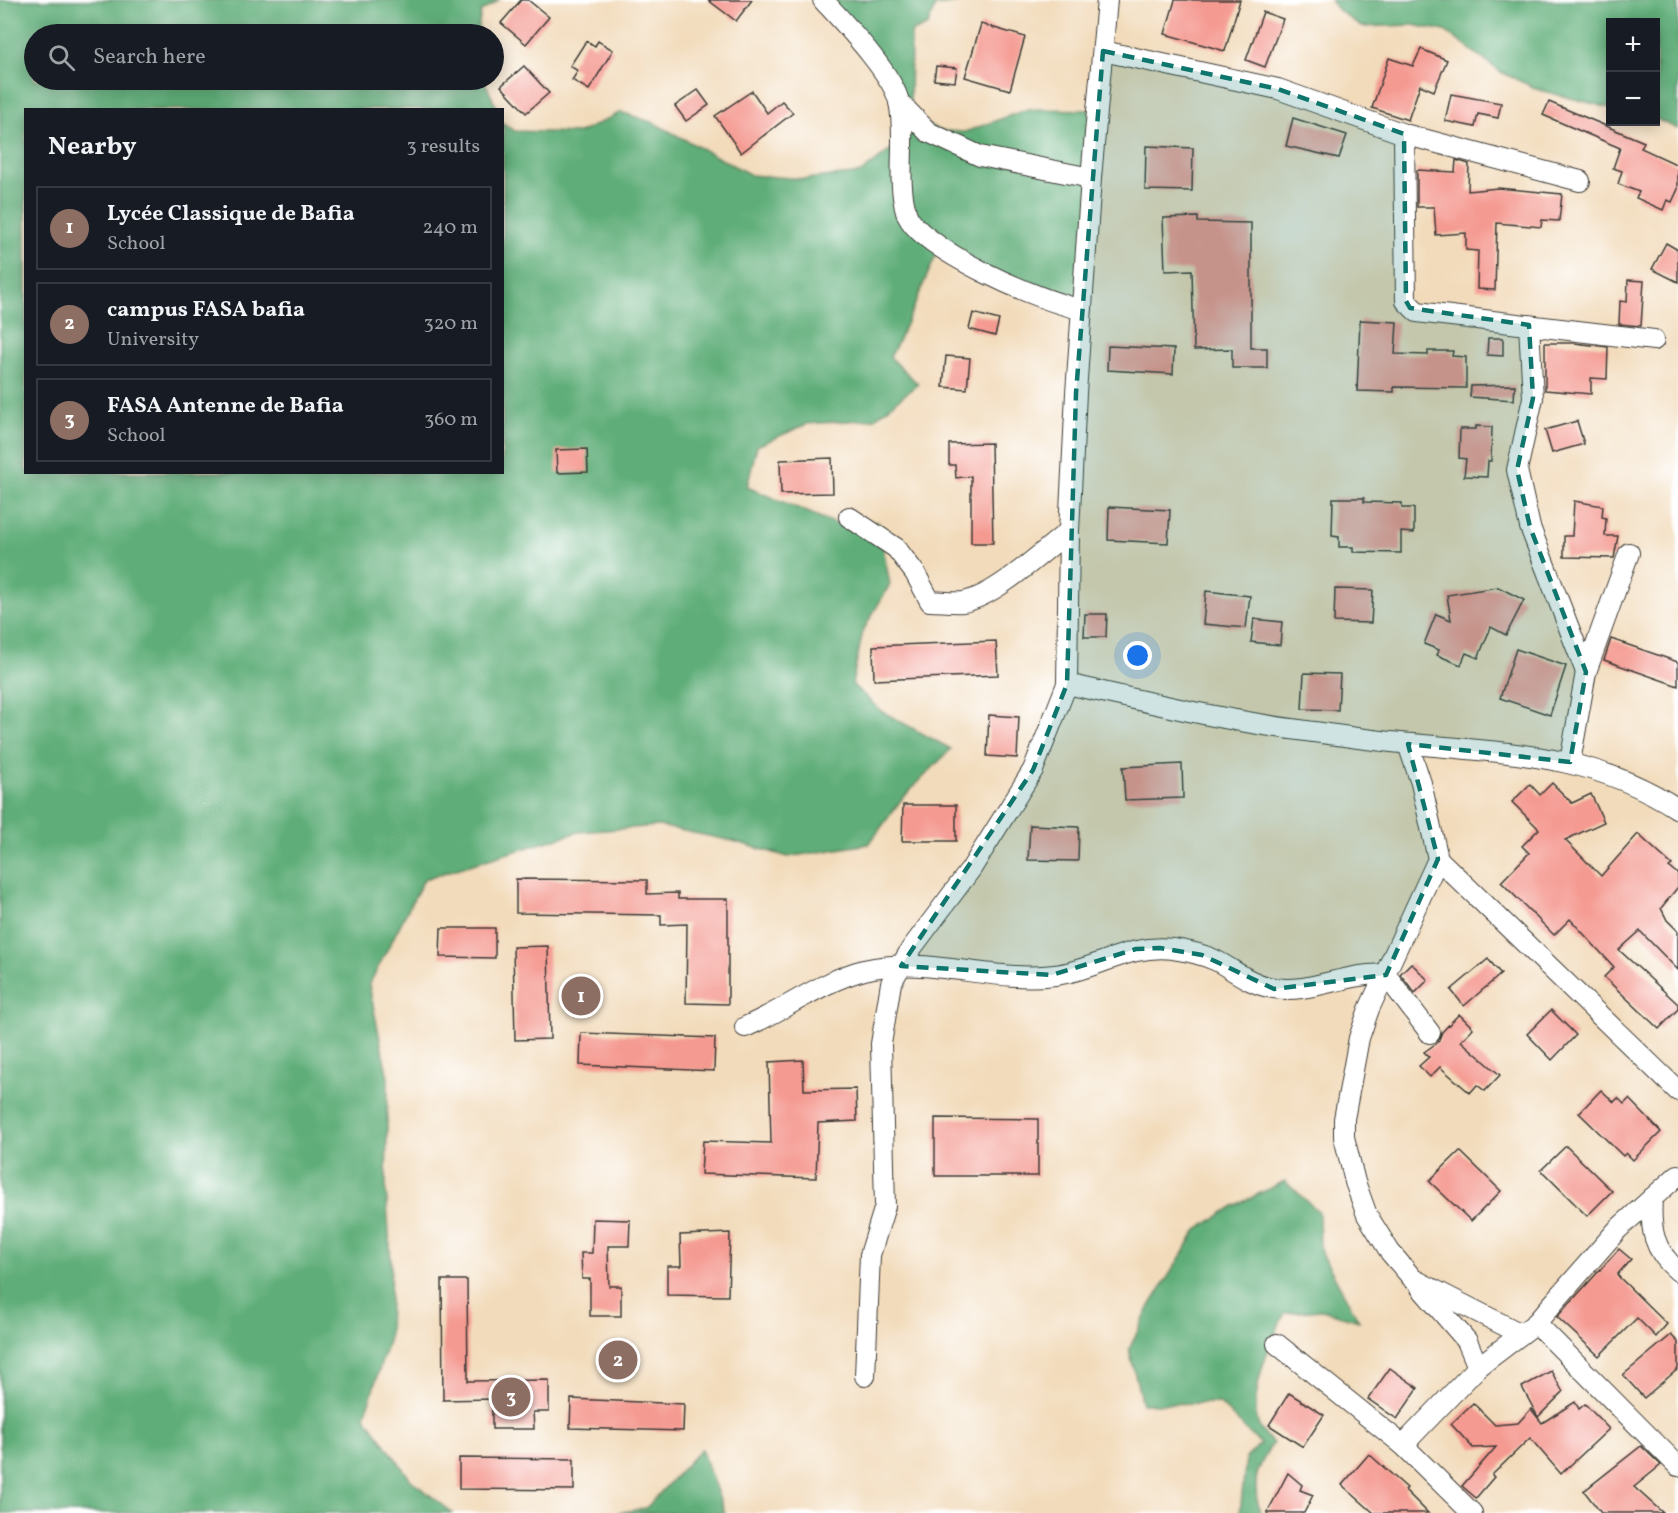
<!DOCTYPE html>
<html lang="en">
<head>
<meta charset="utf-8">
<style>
	:root { --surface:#171b24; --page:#20242c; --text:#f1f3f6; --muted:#9ea1a6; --line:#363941; --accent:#ea580c }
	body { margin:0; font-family:Vollkorn,serif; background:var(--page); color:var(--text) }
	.controls { position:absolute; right:18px; top:18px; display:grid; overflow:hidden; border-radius:0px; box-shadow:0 3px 15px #0003 }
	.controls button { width:54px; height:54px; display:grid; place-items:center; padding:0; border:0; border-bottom:2px solid var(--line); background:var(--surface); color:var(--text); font:30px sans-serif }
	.you { position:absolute; left:1138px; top:656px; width:21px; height:21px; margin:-15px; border:4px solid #fff; border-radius:50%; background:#1a73e8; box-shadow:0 0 0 9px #1a73e833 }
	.badge { display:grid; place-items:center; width:39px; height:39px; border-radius:50%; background:var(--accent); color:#fff; font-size:20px; font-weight:700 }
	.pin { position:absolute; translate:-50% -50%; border:3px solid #fff; box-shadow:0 2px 6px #0006 }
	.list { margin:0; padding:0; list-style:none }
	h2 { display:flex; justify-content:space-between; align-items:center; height:78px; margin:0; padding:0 24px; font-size:26px }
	h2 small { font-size:20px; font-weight:400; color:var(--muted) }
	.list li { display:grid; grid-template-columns:39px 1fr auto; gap:18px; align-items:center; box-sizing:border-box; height:84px; margin:0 12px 12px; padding:0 12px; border:2px solid var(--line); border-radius:0px }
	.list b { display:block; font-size:22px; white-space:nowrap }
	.list p { margin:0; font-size:20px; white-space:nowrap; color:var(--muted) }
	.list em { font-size:20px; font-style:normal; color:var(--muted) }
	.icon { flex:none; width:33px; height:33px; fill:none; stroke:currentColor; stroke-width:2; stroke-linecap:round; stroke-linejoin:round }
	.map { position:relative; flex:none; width:1678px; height:1513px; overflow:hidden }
	.search { position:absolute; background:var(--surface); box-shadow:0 3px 15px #0003; left:24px; top:24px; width:480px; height:66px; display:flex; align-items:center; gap:15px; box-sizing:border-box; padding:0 21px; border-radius:33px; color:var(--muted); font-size:22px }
	.panel { position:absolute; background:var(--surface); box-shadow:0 3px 15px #0003; left:24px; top:108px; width:480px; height:366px; border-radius:0px }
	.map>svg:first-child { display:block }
</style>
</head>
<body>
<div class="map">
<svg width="1678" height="1513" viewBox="0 0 1678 1513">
	<rect width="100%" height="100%" fill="#fff"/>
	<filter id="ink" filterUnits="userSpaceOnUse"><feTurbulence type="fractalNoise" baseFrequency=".0167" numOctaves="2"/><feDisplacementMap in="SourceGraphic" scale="12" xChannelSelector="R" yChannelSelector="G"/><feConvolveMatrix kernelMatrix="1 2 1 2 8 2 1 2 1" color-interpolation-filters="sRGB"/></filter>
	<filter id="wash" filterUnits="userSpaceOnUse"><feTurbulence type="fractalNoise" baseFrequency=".008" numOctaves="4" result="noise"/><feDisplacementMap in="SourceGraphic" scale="24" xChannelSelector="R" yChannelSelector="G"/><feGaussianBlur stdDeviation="1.35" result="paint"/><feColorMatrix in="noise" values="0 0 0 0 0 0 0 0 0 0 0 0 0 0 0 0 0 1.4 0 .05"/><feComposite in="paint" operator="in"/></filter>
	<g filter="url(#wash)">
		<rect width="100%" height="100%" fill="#f2dbbb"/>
		<g fill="#5ead78" stroke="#3d644a" stroke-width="1.5">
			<path d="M0 0H499L481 12 477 34H34V80H484L497 109 26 110V472H502L503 123 515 131 579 133 621 112 654 123 751 175 805 179 861 173 894 147V95L821 0H977L935 6 928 25 911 33 910 116 941 131 965 132 1028 109 1098 110 1084 312 939 249C922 285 909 322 890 357L918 384 874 419 807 424 757 446 747 487 841 526 878 522 890 584 863 631 852 684 881 711 951 749 901 800 869 844 788 857 733 841 659 826 578 832 424 879 369 985 388 1078 386 1188 391 1262 389 1338 365 1416 411 1480 453 1513H0Z"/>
			<polygon points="1330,0 1678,0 1678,129 1656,119 1656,22 1610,22 1610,108 1539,90 1501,72 1445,31 1413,25 1361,27 1336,8"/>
			<path d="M1285 1181 1319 1212 1320 1250 1359 1321 1322 1310 1285 1313C1270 1342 1249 1391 1258 1424 1260 1431 1268 1437 1273 1443 1255 1471 1252 1480 1260 1513H1240L1246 1458 1260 1444 1219 1403 1142 1404 1129 1349 1150 1306 1197 1230 1234 1206Z"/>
			<polygon points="701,1449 725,1513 617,1513 646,1508"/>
		</g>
		<g id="blocks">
			<g fill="#f49a91">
				<polygon points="521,0 528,0 549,17 526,44 501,23"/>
				<polygon points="708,0 752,0 736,21"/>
				<polygon points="1175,0 1240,0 1225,51 1165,34"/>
				<polygon points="1263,12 1283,19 1265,67 1246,60"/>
				<polygon points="981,24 1025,37 1010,90 965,77"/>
				<polygon points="586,41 595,46 598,41 613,50 589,90 572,80 578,71 570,66"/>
				<polygon points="1421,49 1447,60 1434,91 1420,85 1408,120 1372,108 1389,58 1413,66"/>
				<polygon points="524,66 549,93 526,113 501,86"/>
				<polygon points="936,66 957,68 955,82 934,80"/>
				<polygon points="698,90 709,105 686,121 675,106"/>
				<polygon points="752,91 767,113 782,101 793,113 741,153 715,116"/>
				<polygon points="1451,94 1501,103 1498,118 1478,114 1475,127 1445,121"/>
				<polygon points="1549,102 1644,142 1641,148 1678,165 1678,189 1672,202 1667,200 1663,210 1636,198 1639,192 1618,184 1622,171 1613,168 1620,148 1543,115"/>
				<polygon points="1293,118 1347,135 1339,158 1286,146"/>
				<polygon points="1146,146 1193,148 1192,191 1145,190"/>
				<polygon points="1456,160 1469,164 1468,191 1498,188 1562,194 1559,221 1542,220 1541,227 1497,223 1495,290 1477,289 1478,251 1466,250 1466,233 1436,235 1434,207 1417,207 1417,170 1455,172"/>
				<polygon points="1198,217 1198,222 1251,223 1251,348 1267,348 1267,368 1232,368 1232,349 1194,350 1192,270 1165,271 1163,218"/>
				<polygon points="1666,243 1678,250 1678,282 1652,269"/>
				<polygon points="1628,280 1644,281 1641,326 1619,324 1620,301 1627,302"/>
				<polygon points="973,313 999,320 995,336 969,329"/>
				<polygon points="1360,320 1397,322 1395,354 1428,355 1428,351 1453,351 1452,356 1466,357 1466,388 1394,387 1394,392 1357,391"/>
				<polygon points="1488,338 1503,338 1503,356 1487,355"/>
				<polygon points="1545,343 1574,343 1608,347 1607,379 1591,378 1591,394 1545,390"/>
				<polygon points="1108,346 1174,349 1173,374 1107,370"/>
				<polygon points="946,356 970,358 967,389 943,387"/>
				<polygon points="1515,385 1514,400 1470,397 1471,386"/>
				<polygon points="1577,421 1584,444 1552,453 1545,430"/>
				<polygon points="1476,426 1492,427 1491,461 1488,461 1487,477 1464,476 1466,459 1459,458 1460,429 1476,429"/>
				<polygon points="991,443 993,543 971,543 971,476 956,478 955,465 949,465 949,444"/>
				<polygon points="587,449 588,472 557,473 556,450"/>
				<polygon points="832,458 833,493 781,494 780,460"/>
				<polygon points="1333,498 1364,498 1364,502 1402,503 1402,508 1414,508 1414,533 1401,532 1401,553 1353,552 1353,547 1339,547 1339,537 1332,536"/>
				<polygon points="1574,501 1603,506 1602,517 1606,518 1605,536 1618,536 1614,558 1564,557 1564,536 1572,536"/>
				<polygon points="1109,507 1170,510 1168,543 1108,540"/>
				<polygon points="1498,587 1524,600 1506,635 1491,627 1478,658 1466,653 1461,665 1437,655 1439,650 1424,644 1436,614 1451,620 1447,595"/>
				<polygon points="1335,589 1373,590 1371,623 1334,622"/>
				<polygon points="1206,591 1250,596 1246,628 1203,624"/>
				<polygon points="1085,614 1107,614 1106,637 1084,637"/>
				<polygon points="1254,619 1282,622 1280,645 1251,642"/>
				<polygon points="1611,639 1678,662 1678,686 1604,660"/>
				<polygon points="996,641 998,675 874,680 873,646"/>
				<polygon points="1516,649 1566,666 1550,715 1500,698"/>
				<polygon points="1304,673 1340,674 1338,710 1302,709"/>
				<polygon points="989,715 1019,717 1017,758 987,756"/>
				<polygon points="1182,764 1183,798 1125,800 1123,767"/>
				<polygon points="1552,783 1572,803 1591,794 1604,822 1565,840 1601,876 1638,834 1672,865 1669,867 1678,874 1678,887 1661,908 1667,920 1678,931 1678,970 1640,931 1619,950 1678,1004 1678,1009 1659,1029 1604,977 1614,967 1570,919 1554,935 1501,882 1529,853 1522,846 1539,829 1512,802 1530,784 1540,795"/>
				<polygon points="903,805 956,805 956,841 902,841"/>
				<polygon points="1030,825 1079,827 1078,861 1028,860"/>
				<polygon points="516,879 647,880 647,894 678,893 678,899 728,899 728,1004 686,1003 687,924 661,925 661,915 516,913"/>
				<polygon points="441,928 495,928 495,958 440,957"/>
				<polygon points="548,946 550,1039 515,1040 513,947"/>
				<polygon points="1488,959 1501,974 1464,1006 1451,990"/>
				<polygon points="1411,963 1428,980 1415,993 1400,974"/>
				<polygon points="1551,1010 1576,1035 1552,1060 1527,1034"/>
				<polygon points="1459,1014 1473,1028 1461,1041 1500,1075 1485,1091 1477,1085 1470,1093 1440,1067 1430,1077 1419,1066 1429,1057 1424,1052 1438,1042 1442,1032"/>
				<polygon points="581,1033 715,1038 714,1071 580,1065"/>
				<polygon points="803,1060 804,1090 856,1089 857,1121 818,1123 816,1178 701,1174 703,1141 771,1143 769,1062"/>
				<polygon points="1601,1090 1614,1102 1618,1098 1624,1104 1629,1099 1661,1132 1633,1160 1626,1153 1623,1156 1579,1113"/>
				<polygon points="935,1118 1038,1119 1038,1176 935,1176"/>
				<polygon points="1566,1146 1612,1191 1587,1216 1541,1170"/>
				<polygon points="1460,1151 1501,1191 1471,1221 1429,1181"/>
				<polygon points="593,1219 630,1220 629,1246 608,1246 609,1286 621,1286 621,1316 590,1316 590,1279 582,1279 581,1253 592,1253"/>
				<polygon points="730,1233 728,1296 667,1295 667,1266 681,1266 680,1235"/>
				<polygon points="1619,1249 1631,1259 1617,1275 1667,1324 1656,1337 1637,1318 1599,1356 1557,1317"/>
				<polygon points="442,1280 467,1280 468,1381 549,1380 549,1412 533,1412 534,1429 492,1429 492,1399 443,1400"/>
				<polygon points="1671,1335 1678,1342 1678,1369 1644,1398 1623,1375"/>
				<polygon points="1390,1368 1418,1388 1397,1419 1368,1399"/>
				<polygon points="1551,1371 1563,1392 1538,1417 1522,1387"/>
				<polygon points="1289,1393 1324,1415 1303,1447 1269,1425"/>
				<polygon points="571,1399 684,1404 683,1431 570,1428"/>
				<polygon points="1575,1402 1579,1409 1585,1404 1609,1429 1561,1474 1530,1438 1492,1475 1494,1477 1476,1498 1462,1486 1496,1447 1473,1448 1451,1424 1473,1403 1495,1425 1518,1423 1531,1409 1542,1423"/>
				<polygon points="1641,1446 1661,1465 1634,1487 1663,1513 1601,1513 1584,1491"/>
				<polygon points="1369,1454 1407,1488 1405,1490 1428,1513 1374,1513 1342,1485"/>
				<polygon points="459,1458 574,1459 574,1490 459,1489"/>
				<polygon points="1288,1473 1302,1485 1300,1490 1313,1495 1304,1513 1267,1513"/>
			</g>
		</g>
	</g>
	<g filter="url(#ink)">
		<use href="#blocks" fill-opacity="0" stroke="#3c3934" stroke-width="1.5"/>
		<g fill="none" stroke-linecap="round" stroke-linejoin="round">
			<defs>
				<g id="minor">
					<path d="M823 0C843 22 893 74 899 102 907 138 896 176 906 212 916 248 1045 304 1082 309"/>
					<path d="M1107 0 1091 178 1076 393 1069 531 1067 684C1144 701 1221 720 1299 730 1337 735 1374 741 1412 744 1508 753 1594 754 1678 809"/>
					<polyline points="1103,51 1278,89 1404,134 1580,181"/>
					<polyline points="899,102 928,132 980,156 1091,178"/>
					<polyline points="1404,134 1406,301 1417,312 1654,340"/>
					<polyline points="1529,325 1533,398 1517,470 1530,527 1586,672"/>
					<path d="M849 517 896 548 915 573 930 601C940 601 953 603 963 602 995 597 1043 551 1069 531"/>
					<polyline points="1408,744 1421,783 1438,859 1369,1009 1359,1038 1344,1119 1344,1137 1355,1182 1367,1215 1390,1252 1413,1279 1521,1334"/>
					<polyline points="1570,762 1586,672 1629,553"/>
					<polyline points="1438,859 1678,1091"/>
					<path d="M745 1027C785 1010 822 981 864 970 927 955 991 983 1055 975 1096 970 1130 943 1173 949 1188 951 1203 954 1217 961 1235 971 1252 985 1274 988 1312 994 1348 971 1386 975L1430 1033"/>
					<path d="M1652 1198C1650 1229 1653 1250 1678 1271"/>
					<polyline points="1421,1288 1467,1341 1478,1367"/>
					<polyline points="1536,1323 1678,1466"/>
					<polyline points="1277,1344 1403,1445"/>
					<polyline points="865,1376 870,1255 885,1206 881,1044 891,983 911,949 971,869 1033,770 1067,684"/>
					<polyline points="1472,1513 1403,1445 1478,1367 1536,1323 1618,1229 1678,1175"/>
				</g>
			</defs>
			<use href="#minor" stroke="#3c3934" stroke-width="22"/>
			<use href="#minor" stroke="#fff" stroke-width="20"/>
		</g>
	</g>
	<path fill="#0f766e" fill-opacity="0.2" stroke="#0f766e" stroke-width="4.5" stroke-dasharray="12 8" stroke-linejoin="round" d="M1103 51 1278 89 1404 134 1406 301 1410 308 1529 325 1533 398 1517 470 1530 527 1586 672 1570 762 1408 744 1438 859 1386 975 1274 989 1202 955 1160 948 1136 949 1052 975 901 966 1033 770 1067 684 1076 393Z"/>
</svg>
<div class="controls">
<button>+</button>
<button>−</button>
</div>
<div class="you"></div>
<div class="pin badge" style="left:581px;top:996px;background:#8d6e63">1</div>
<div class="pin badge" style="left:618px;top:1360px;background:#8d6e63">2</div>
<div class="pin badge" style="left:511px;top:1397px;background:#8d6e63">3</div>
<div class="search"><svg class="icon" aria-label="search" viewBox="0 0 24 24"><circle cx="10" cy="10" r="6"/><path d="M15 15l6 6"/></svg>Search here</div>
<section class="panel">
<h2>Nearby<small>3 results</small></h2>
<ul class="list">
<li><span class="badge" style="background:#8d6e63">1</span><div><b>Lycée Classique de Bafia</b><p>School</p></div><em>240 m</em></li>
<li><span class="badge" style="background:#8d6e63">2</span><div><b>campus FASA bafia</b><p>University</p></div><em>320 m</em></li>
<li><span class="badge" style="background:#8d6e63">3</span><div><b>FASA Antenne de Bafia</b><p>School</p></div><em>360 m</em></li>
</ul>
</section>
</div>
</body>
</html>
